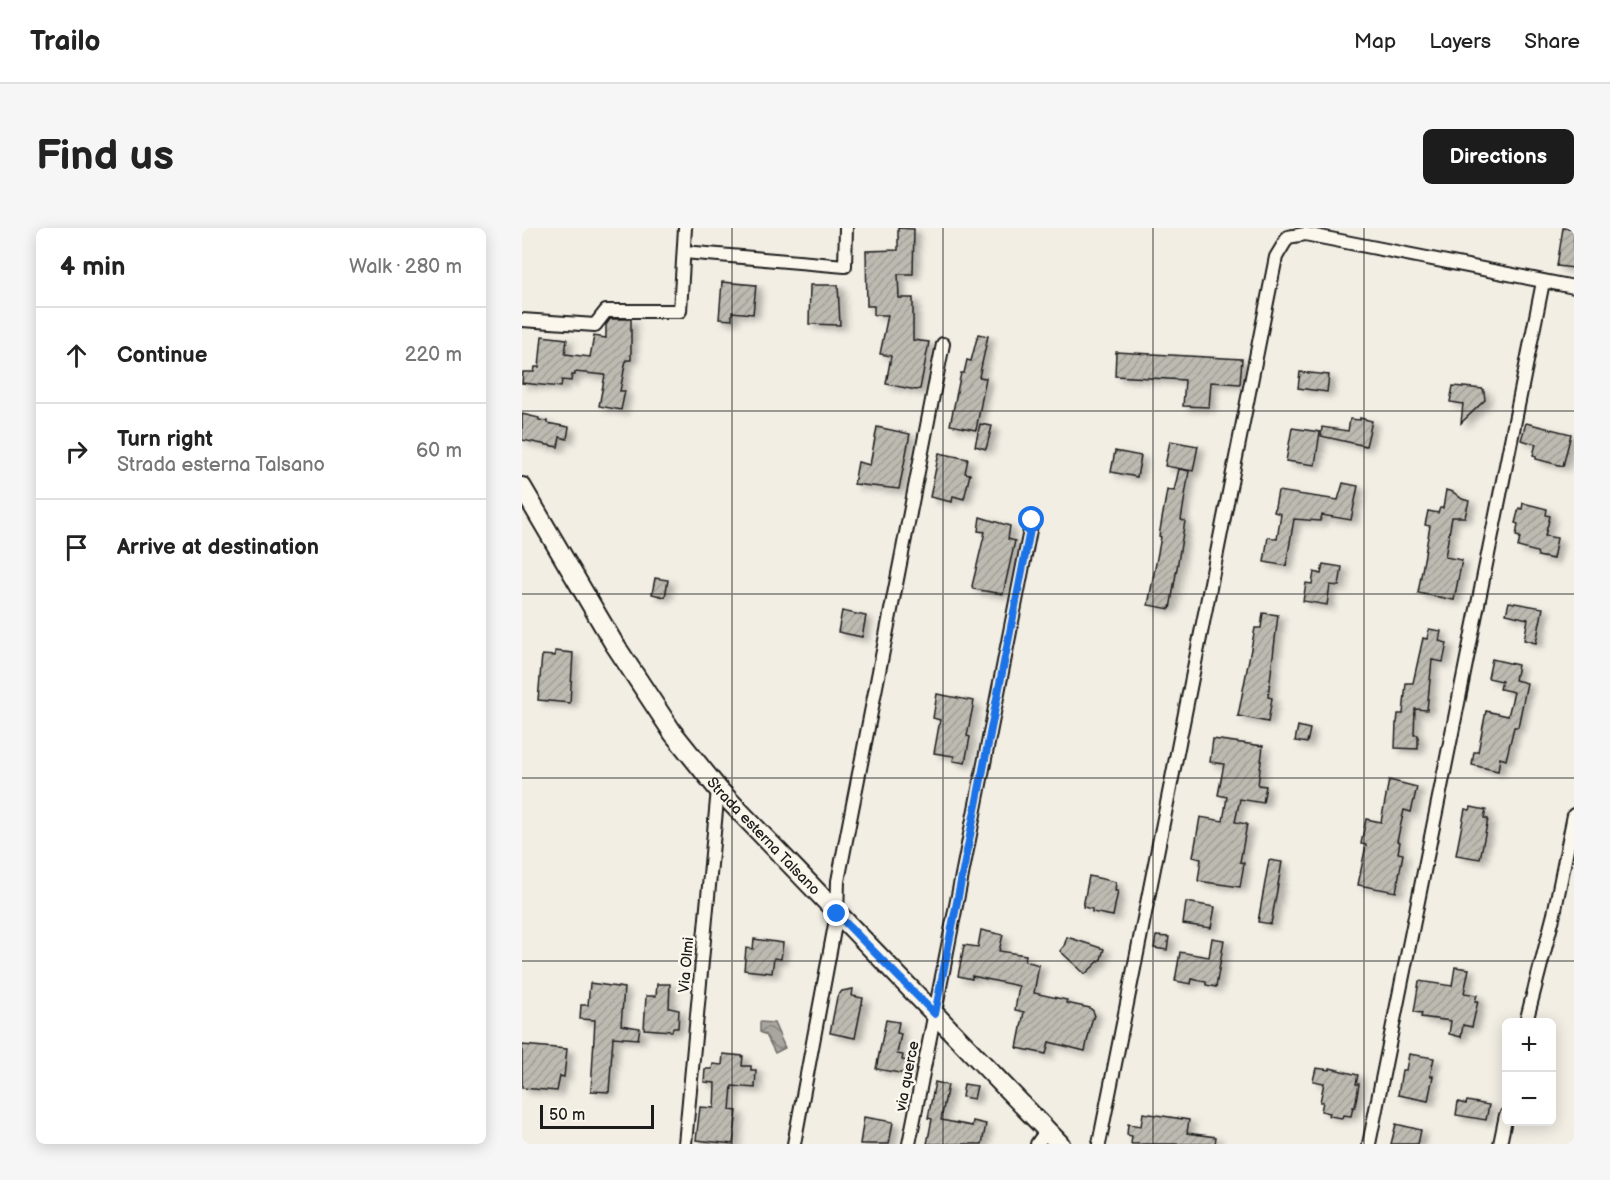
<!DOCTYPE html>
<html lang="en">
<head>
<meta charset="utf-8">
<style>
	:root { --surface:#fff; --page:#f6f6f6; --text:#222; --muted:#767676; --line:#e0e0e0; --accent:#1c1c1c }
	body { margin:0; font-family:"Balsamiq Sans",sans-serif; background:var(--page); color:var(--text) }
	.controls { position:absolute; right:18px; bottom:18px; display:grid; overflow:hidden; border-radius:9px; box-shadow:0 3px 15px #0003 }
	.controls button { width:54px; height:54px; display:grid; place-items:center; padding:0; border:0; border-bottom:2px solid var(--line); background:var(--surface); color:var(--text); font:30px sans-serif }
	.scale { position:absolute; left:18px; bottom:15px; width:114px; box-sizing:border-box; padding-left:6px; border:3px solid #1c1c1c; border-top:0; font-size:16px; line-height:21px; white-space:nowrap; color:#1c1c1c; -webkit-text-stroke:4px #fbf7ec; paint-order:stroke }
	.stop { position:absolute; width:18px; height:18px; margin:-14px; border:4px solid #1a73e8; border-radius:50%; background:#fff }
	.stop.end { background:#1a73e8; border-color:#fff; box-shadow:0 2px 6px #0008 }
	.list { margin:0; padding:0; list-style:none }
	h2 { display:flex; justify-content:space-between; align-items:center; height:78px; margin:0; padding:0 24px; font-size:26px }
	h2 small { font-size:20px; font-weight:400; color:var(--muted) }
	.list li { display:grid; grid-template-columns:39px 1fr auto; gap:18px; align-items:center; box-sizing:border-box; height:96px; padding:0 24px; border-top:2px solid var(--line) }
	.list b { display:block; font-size:22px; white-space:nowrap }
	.list p { margin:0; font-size:20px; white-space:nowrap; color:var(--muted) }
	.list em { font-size:20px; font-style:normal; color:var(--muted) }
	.icon { flex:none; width:33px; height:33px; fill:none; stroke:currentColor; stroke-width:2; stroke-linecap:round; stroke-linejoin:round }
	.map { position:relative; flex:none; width:1052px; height:916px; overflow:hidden; border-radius:9px }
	header { display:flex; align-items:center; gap:36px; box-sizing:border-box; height:84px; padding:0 30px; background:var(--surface); border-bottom:2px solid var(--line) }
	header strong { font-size:28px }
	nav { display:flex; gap:33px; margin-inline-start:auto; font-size:21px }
	.intro { display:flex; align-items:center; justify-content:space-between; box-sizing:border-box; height:144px; padding:0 36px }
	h1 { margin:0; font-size:42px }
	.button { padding:15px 27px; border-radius:9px; background:var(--accent); color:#fff; font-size:21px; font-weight:700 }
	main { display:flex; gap:36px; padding:0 36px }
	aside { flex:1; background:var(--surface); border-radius:9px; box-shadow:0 3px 15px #0003 }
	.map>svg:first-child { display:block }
</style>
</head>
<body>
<header>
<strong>Trailo</strong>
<nav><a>Map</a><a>Layers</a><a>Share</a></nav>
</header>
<div class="intro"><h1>Find us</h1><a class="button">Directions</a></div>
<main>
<aside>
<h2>4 min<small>Walk · 280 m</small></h2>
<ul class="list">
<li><svg class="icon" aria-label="ahead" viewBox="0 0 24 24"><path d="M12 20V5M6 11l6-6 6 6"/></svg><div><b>Continue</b></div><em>220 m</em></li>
<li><svg class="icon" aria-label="right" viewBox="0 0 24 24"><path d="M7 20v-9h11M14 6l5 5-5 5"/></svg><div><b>Turn right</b><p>Strada esterna Talsano</p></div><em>60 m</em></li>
<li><svg class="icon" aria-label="arrive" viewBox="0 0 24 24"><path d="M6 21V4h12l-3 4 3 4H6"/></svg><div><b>Arrive at destination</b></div></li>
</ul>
</aside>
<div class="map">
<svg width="1052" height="916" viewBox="0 0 1052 916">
	<defs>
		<pattern id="water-waves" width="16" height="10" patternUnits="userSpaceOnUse" patternTransform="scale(1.5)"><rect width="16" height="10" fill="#a9a6a0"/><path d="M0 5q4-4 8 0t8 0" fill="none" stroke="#898682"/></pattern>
		<pattern id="building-hatch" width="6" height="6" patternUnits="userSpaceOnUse" patternTransform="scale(1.5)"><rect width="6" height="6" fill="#bdbab1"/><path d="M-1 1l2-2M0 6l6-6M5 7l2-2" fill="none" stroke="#a29f98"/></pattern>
		<filter id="shadow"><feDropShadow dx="6" dy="4" stdDeviation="3" flood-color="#0004"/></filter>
	</defs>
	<rect width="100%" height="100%" fill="#f2eee4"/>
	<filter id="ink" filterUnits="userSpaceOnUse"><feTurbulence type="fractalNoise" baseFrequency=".0167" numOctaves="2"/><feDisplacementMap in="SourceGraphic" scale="12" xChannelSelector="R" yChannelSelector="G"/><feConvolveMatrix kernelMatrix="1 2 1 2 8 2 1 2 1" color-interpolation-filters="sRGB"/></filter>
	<g filter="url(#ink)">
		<polygon fill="url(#water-waves)" stroke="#716f6b" stroke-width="1.5" points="238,794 252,795 263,820 253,825 244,807 238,804"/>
		<g fill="url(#building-hatch)" stroke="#1c1c1c" stroke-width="1.5" filter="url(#shadow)">
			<polygon points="376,0 392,1 391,46 376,46 377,70 391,70 391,112 407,114 398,161 394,162 364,156 369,128 358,126 366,87 352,87 352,78 345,78 344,23 376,22"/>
			<polygon points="1041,0 1052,0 1052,40 1035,38"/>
			<polygon points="200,54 234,57 231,86 210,84 210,92 197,91"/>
			<polygon points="288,57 316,57 318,97 287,96"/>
			<polygon points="88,91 109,91 109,132 104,132 98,163 103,163 99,182 77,178 83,147 53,144 53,147 50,147 49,153 40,152 39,159 0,155 1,144 12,144 13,139 17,139 20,108 45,111 43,126 68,129 72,108 84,110 84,97"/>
			<polygon points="456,106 466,108 457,149 464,150 454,202 428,197 439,145 442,145 445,132 449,133"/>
			<polygon points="594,124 720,131 718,156 689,154 687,179 661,178 663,152 593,148"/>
			<polygon points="778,144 807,147 805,164 776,160"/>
			<polygon points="931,158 961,161 962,164 963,172 939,195 941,176 928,174"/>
			<polygon points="0,186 17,190 17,192 25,193 25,195 47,199 45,211 38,209 36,219 0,212"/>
			<polygon points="838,190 850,193 844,218 799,208 800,199 826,203 828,191 838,192"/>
			<polygon points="1004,195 1049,206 1041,238 1014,231 1014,228 1011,227 1014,216 999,212"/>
			<polygon points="458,196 470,198 464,221 453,218"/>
			<polygon points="355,199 388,206 377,261 332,256 336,234 348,237"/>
			<polygon points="770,200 798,204 793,237 764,233"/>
			<polygon points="648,213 676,218 671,243 643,238"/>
			<polygon points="593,223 619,228 615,249 589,244"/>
			<polygon points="417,225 446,231 443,245 448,246 442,271 431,268 430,274 408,269"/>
			<polygon points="657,241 667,243 659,292 663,293 648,381 626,377 639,309 637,308 645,262 652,263"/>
			<polygon points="821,255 836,258 829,292 800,287 798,293 772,291 764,338 742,334 746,309 755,311 759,286 752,284 756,263 816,272"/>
			<polygon points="924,262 931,264 940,271 947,273 943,289 930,289 923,329 940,332 932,372 896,365 908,298 903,297 906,283 916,285 918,280 921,280"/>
			<polygon points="1001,275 1025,281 1024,287 1028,288 1023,308 1035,310 1031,331 1016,328 1015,324 996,319 998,309 994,308 996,296 993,295 997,280 1000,281"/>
			<polygon points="458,289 488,298 486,311 493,313 481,366 451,361 450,358 463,304 456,303"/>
			<polygon points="801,336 820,339 817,358 808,357 805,377 781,373 784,355 790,356 792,344 799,346"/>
			<polygon points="133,350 146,352 143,369 130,366"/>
			<polygon points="987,374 1021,380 1014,415 1002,412 1006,391 984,386"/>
			<polygon points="320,383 344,388 340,409 316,404"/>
			<polygon points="741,385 756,387 746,469 750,470 746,494 716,488 733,400 739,400"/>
			<polygon points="907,401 919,403 917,413 925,415 921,434 910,432 905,482 893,481 892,507 896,507 896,521 873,520 874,495 875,495 876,486 881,486 884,455 891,455 901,410 905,411"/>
			<polygon points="33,423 51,425 48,475 16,472 20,427 33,428"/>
			<polygon points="970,431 996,437 993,452 1005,455 996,499 992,499 984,532 978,530 976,543 950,537 952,524 956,524 964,483 986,488 992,464 978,461 980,453 966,450"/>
			<polygon points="415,466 452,473 445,508 448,509 443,535 431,533 432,528 412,525 418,492 411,490"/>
			<polygon points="776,498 788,501 785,515 773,513"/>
			<polygon points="691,511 741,518 736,557 744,558 741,575 718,571 713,594 725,596 718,634 722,635 718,659 676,653 679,631 671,629 678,589 701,593 705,569 696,567 702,536 688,534"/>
			<polygon points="867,552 895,559 889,584 882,582 875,613 878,614 876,625 881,626 874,664 836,657 844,617 839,616 844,591 859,594"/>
			<polygon points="949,579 964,582 962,590 966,591 958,631 934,627 943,581 948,582"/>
			<polygon points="747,632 760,634 749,696 736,694"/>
			<polygon points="567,648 594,654 593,663 596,663 591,688 570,684 570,681 561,679"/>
			<polygon points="664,674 693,679 689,700 661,696"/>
			<polygon points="459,702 481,707 477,723 504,727 503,733 517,737 512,765 545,772 544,775 568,780 571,783 573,788 570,792 563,823 527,814 524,826 495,820 502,784 493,782 497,758 450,748 450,751 436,748 442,717 456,719"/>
			<polygon points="634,708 647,709 645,722 632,720"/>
			<polygon points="545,709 582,721 579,731 563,746 538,723 542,718"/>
			<polygon points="690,710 702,712 694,759 684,757 684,754 670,751 669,756 653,753 658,724 687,729"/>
			<polygon points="232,711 261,715 259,731 252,730 250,745 222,742 224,720 231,721"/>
			<polygon points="933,739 947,741 942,765 955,767 953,773 956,773 950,799 941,797 939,809 927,806 929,793 899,789 900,785 892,784 897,753 930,758"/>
			<polygon points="68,755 102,760 99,797 118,800 116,811 91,809 87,864 69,863 73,792 58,791 59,777 66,777"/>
			<polygon points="135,756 148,756 147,780 157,782 156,800 151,800 150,803 122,801 124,768 134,768"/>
			<polygon points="331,761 330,768 341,770 333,810 308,805 315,769 320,763"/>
			<polygon points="364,792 377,794 375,805 379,806 375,826 381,827 380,832 386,833 383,846 354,841"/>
			<polygon points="0,817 45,821 42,849 38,848 35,863 0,860"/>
			<polygon points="201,826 221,828 220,838 229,838 229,842 234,842 233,860 210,858 208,882 215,883 211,916 174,912 178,879 192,880 193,855 182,854 183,841 190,841 191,836 200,837"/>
			<polygon points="887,826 912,830 908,848 911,848 906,873 876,867 880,842 884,842"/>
			<polygon points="794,840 808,842 808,840 836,847 834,856 837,856 833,879 831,879 829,888 821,887 820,890 807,888 808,885 799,883 801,874 798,874 802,855 791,853"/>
			<polygon points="413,854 426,857 419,892 450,898 451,893 464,896 460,916 405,916 410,891 406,890"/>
			<polygon points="442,856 455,858 452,871 440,869"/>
			<polygon points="945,873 967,877 964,892 934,887 936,874 944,876"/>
			<polygon points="621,885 667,892 665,905 694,909 693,916 609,916 610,908 605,907 606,896 619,898"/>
			<polygon points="342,889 371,894 367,916 338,916"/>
			<polygon points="874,896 899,902 896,916 869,916"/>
		</g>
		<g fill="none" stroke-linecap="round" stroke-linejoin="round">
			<defs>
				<g id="street">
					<polyline points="162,24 323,38 324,0"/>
					<polyline points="0,92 73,97 84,83 158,83 163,0"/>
					<polyline points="1004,794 1032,686 1052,587"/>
					<polyline points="163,916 196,561"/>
					<polyline points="272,916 315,686 316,653 421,116"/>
					<polyline points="387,916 510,292"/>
					<polyline points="515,916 525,902"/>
					<polyline points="577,916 754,29 766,9 783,6 1052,59"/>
					<polyline points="847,916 1021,54"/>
					<polyline points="978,916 984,887"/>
				</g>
				<g id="secondary">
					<path id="s1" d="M0 259 91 414 151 505 196 561 538 916"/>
				</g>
			</defs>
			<use href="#street" stroke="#1c1c1c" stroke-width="16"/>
			<use href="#secondary" stroke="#1c1c1c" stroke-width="22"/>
			<use href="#street" stroke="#fbf7ec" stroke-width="12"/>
			<use href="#secondary" stroke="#fbf7ec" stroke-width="18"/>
		</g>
	</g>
	<g fill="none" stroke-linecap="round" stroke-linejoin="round" filter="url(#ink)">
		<polyline stroke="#1a73e8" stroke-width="8" points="315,686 413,786 510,292"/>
	</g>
	<path fill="none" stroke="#1c1c1c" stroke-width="1.5" stroke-opacity="0.55" d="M210 0V916M421 0V916M631 0V916M842 0V916M0 183H1052M0 366H1052M0 550H1052M0 733H1052"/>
	<g text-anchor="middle" stroke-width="5" stroke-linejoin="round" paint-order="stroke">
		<g font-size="15" fill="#1c1c1c" stroke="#fbf7ec">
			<text dy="5" stroke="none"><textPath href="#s1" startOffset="426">Strada esterna Talsano</textPath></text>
			<text transform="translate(164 737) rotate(-85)" y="5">Via Olmi</text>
			<text transform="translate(385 848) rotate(-79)" y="5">via querce</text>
		</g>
	</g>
</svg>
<div class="controls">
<button>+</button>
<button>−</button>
</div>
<div class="scale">50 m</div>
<div class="stop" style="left:510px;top:292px"></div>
<div class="stop end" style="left:315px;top:686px"></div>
</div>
</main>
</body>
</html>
